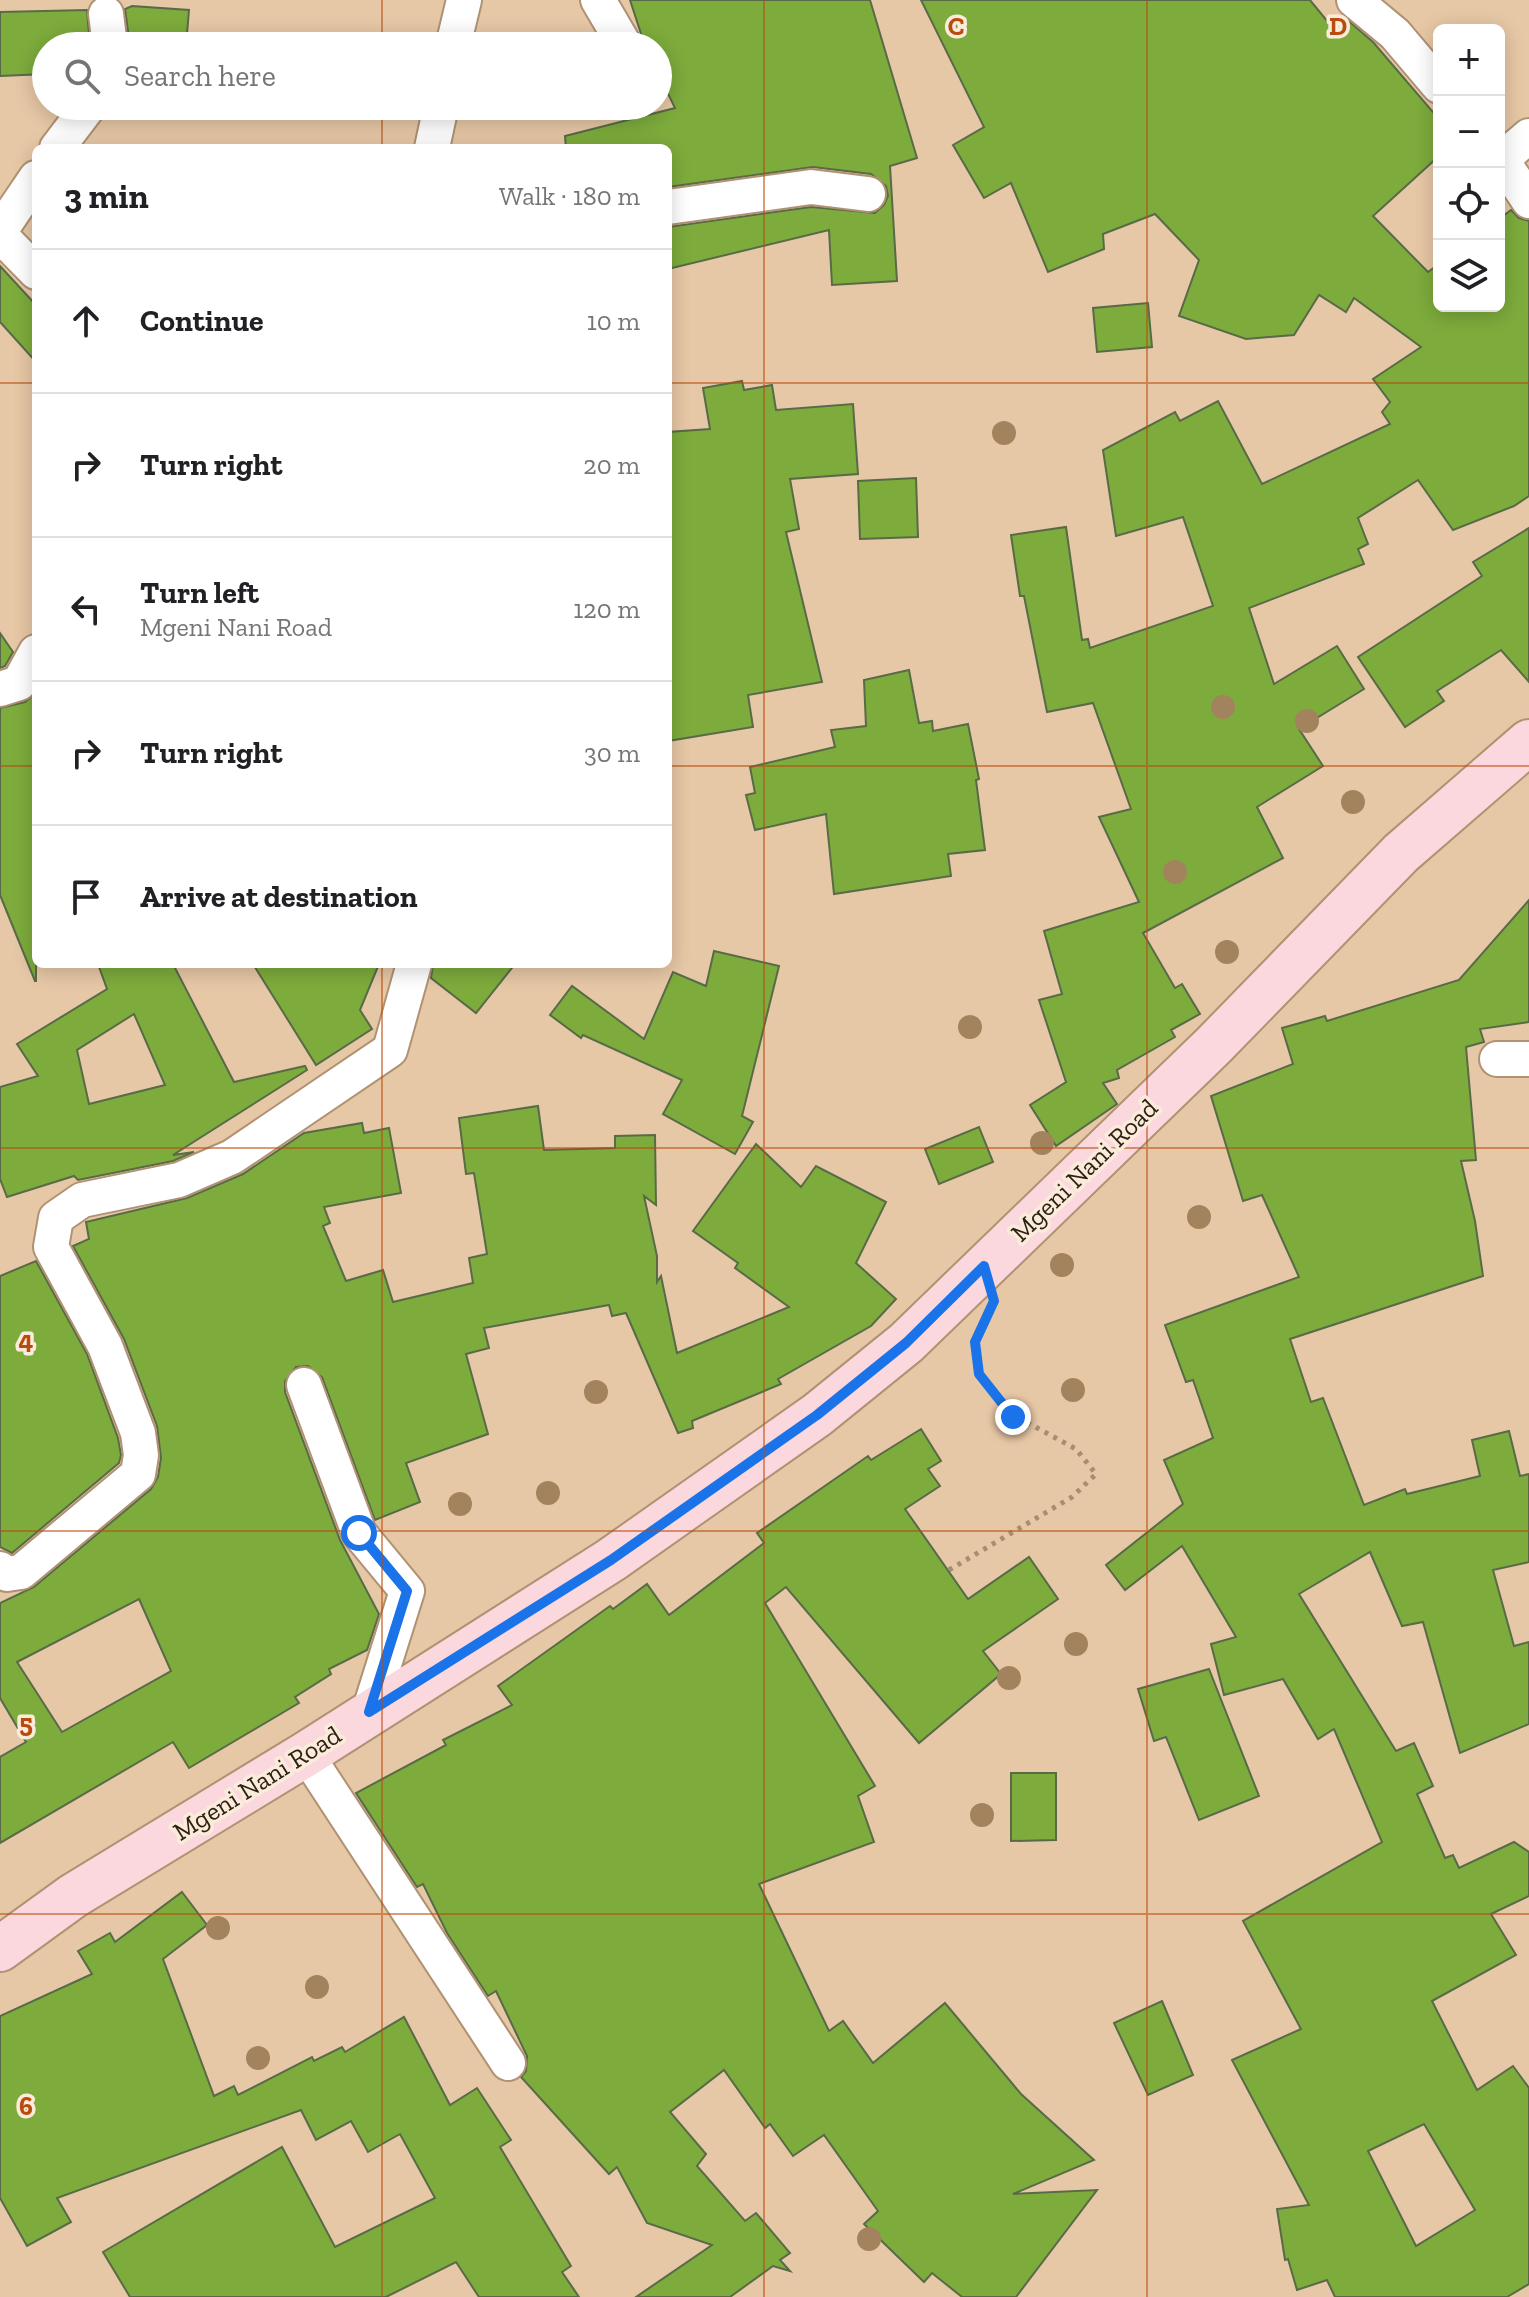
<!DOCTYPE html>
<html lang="en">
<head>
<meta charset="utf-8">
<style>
	:root { --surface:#fff; --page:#f2f2f2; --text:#202124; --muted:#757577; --line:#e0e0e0 }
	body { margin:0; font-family:"Zilla Slab",serif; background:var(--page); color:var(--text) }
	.controls { position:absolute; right:24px; top:24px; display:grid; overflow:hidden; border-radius:12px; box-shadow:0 4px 20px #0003 }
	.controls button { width:72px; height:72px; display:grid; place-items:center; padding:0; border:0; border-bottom:2px solid var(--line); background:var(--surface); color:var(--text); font:40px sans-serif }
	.stop { position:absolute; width:24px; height:24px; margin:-18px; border:6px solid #1a73e8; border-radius:50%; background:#fff }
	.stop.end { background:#1a73e8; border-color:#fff; box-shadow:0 2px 8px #0008 }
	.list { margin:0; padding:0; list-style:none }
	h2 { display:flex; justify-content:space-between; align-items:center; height:104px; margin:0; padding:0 32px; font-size:34px }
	h2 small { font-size:26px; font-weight:400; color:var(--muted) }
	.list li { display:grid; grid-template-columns:52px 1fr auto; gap:24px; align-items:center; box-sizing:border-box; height:144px; padding:0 32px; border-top:2px solid var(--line) }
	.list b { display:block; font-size:30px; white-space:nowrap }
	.list p { margin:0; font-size:26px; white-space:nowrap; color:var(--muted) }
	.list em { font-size:26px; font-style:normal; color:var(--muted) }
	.icon { flex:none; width:44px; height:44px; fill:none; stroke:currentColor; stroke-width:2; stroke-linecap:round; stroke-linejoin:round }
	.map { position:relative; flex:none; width:1529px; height:2297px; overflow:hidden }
	.search { position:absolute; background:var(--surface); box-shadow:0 4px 20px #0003; left:32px; top:32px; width:640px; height:88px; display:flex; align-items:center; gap:20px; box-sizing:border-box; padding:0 28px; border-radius:44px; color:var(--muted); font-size:30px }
	.panel { position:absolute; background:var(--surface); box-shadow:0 4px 20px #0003; left:32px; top:144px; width:640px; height:824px; border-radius:12px }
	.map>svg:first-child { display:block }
</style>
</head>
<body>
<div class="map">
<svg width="1529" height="2297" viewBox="0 0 1529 2297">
	<rect width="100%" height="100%" fill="#e7c8a6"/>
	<g fill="#7dac3c" stroke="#596a47" stroke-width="2" fill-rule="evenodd">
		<polygon points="630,0 870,0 917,158 890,166 897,281 832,285 829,230 668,269 668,227 811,207 875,213 884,205 888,196 886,186 871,174 813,167 668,187 668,148 566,148 565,136 675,108 658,73 658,46 645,46"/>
		<polygon points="921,0 1310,0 1332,27 1344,17 1373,42 1439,119 1439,156 1373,216 1428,272 1439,264 1439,306 1499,306 1499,219 1511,210 1519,218 1529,221 1529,496 1514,506 1453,530 1418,480 1358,518 1368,544 1358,549 1364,564 1249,608 1274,684 1337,646 1364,689 1299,729 1323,766 1257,807 1283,858 1143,933 1175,988 1182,984 1200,1014 1171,1030 1175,1037 1117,1070 1119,1078 1103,1083 1117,1104 1056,1146 1030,1105 1066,1082 1039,1000 1062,994 1044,931 1139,902 1099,817 1131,809 1093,703 1047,712 1024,596 1020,596 1011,535 1066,527 1082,640 1088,639 1090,648 1213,606 1183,517 1116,536 1103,450 1175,412 1180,421 1218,401 1262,484 1390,424 1382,412 1390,402 1373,379 1421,347 1354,298 1346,312 1319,295 1294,335 1246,339 1179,316 1199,260 1155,214 1103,234 1104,249 1048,272 1011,183 984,198 953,145 984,127"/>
		<polygon points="132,6 189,10 186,46 130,46 125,9"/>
		<polygon points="87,10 90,46 46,46 46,74 0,76 0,12"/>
		<polygon points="0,266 36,305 36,362 0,322"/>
		<polygon points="1148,303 1152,347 1097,352 1093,308"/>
		<polygon points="742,381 744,390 772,385 776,410 853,404 858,474 790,479 799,529 786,532 822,682 748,695 753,727 668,741 668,432 710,429 703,388"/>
		<polygon points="916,478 918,537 860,539 858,481"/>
		<polygon points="1529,528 1529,682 1501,650 1437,691 1444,701 1405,727 1358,657 1482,576 1473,562"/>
		<polygon points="0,633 13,652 5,666 0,668"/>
		<polygon points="909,670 919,723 932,721 933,731 968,724 979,779 976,780 985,850 948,854 951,876 834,894 826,814 755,830 746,795 755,793 750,767 835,747 831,730 866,726 864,680"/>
		<polygon points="36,693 36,981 35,981 0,895 0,708 25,702"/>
		<path d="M1529 900V1022L1480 1029 1484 1042 1466 1047 1476 1160 1461 1161 1475 1221 1483 1276 1290 1339 1311 1402 1323 1398 1364 1505 1405 1489 1407 1494 1480 1476 1472 1440 1509 1431 1520 1476 1529 1474V1562L1493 1570 1514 1646 1529 1642V1724L1460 1753 1423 1622 1402 1626 1370 1552 1299 1594 1396 1751 1414 1743 1433 1786 1417 1794 1445 1858 1453 1855 1459 1868 1514 1842 1529 1852V1896L1491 1914 1516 1955 1432 2001 1477 2090 1513 2066 1529 2088V2284L1507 2297H1335L1327 2280 1297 2290 1288 2259 1285 2260 1277 2209 1309 2205 1232 2060 1301 2029 1243 1921 1382 1842 1334 1729 1318 1739 1283 1679 1224 1695 1211 1644 1236 1637 1182 1546 1125 1590 1106 1565 1183 1504 1164 1460 1213 1438 1193 1380 1186 1382 1165 1325 1299 1277 1262 1195 1243 1201 1211 1096 1293 1064 1282 1028 1325 1016 1327 1021 1459 980ZM1424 2124 1475 2210 1416 2246 1368 2151Z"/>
		<polygon points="714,951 779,966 742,1116 753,1122 735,1154 663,1114 682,1080 583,1035 581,1038 550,1015 572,986 644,1039 673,972 706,986"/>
		<path d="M98 964H173L234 1082 305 1066 307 1070 173 1155 194 1152 173 1161 78 1180 74 1176 7 1197 0 1179V1087L38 1076 17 1044 107 989ZM134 1014 165 1085 89 1104 77 1050Z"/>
		<polygon points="253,964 379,964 360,1010 372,1029 316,1065"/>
		<polygon points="433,964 515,964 476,1013 431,978"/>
		<path d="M538 1106 544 1150 615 1148V1136L655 1135 656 1205 644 1196 657 1256V1282L661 1276 677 1353 789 1307 735 1268 738 1263 693 1231 756 1144 801 1187 816 1166 886 1202 856 1263 896 1299 871 1326 778 1379 781 1384 692 1421 693 1428 678 1433 626 1313 612 1316 609 1305 484 1328 489 1348 466 1354 488 1434 406 1463 420 1502 375 1520 322 1377 308 1366 296 1367 285 1381V1392L340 1540 379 1614 367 1650 329 1669 331 1674 295 1697 299 1703 189 1768 173 1742 0 1843V1757L26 1742 0 1698V1603L34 1587 151 1489 158 1477 161 1458 157 1426 124 1339 73 1246 89 1239 86 1222 187 1198 243 1174 304 1133 362 1123 364 1133 389 1128 401 1193 324 1207 330 1223 323 1226 346 1281 383 1270 393 1302 473 1283 469 1258 487 1254 474 1173 466 1174 459 1118ZM139 1599 171 1671 62 1732 17 1662Z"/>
		<polygon points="979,1127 993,1162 939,1184 925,1149"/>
		<polygon points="36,1261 87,1354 118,1438 121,1455 119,1463 12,1553 0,1547 0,1276"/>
		<polygon points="921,1429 941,1461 928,1469 940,1486 905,1509 968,1599 1029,1557 1058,1599 983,1651 1001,1674 919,1743 786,1587 765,1603 875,1786 858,1796 874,1842 759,1884 829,2031 843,2021 873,2063 945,2003 1021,2094 1094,2160 1013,2194 1097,2190 1016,2297 962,2297 932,2273 924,2282 864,2224 878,2211 824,2135 793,2156 770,2124 765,2128 724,2070 670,2112 706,2154 697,2166 745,2221 756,2213 790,2253 780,2260 790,2271 773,2266 730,2297 636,2297 712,2245 647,2223 617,2167 609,2174 521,2077 526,2071 527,2056 496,1991 488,1996 447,1933 423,1884 417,1887 356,1793 446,1745 443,1740 512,1705 498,1686 610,1606 613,1609 647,1584 669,1615 764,1543 757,1533 868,1456 871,1460"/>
		<polygon points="1209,1669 1259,1796 1199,1820 1166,1737 1154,1741 1138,1689"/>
		<polygon points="1011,1773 1056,1773 1056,1840 1011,1841"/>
		<polygon points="182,1892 207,1925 163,1959 214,2096 234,2086 238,2095 312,2057 314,2061 342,2047 345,2052 404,2017 450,2105 477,2088 511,2140 500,2147 571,2266 562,2272 579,2297 479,2297 456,2262 386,2297 130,2297 103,2252 282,2147 335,2247 435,2198 400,2134 368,2152 351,2121 316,2140 301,2110 57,2198 71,2222 27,2246 0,2198 0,2016 92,1974 78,1951 110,1933 115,1942"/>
		<polygon points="1162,2001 1193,2075 1148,2095 1114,2023"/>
	</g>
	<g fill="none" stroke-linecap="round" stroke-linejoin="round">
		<defs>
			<g id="street">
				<polyline points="598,0 625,46"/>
				<polyline points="1354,0 1395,34 1439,86"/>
				<polyline points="106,14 110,46"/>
				<polyline points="453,46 464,0"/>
				<polyline points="57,148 89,106"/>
				<polyline points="432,148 441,106"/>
				<polyline points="1499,156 1529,201"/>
				<polyline points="1502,159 1529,136"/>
				<polyline points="668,207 811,187 868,194"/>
				<polyline points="0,231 36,178"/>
				<polyline points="0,235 36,272"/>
				<polyline points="0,689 19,683 36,652"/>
				<polyline points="1497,1059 1529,1059"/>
				<polyline points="304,1385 359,1533 407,1591 369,1712"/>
				<polyline points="0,1569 7,1574 21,1572 138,1474 141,1455 138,1433 105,1346 51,1247 56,1218 82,1200 179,1180 232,1157 390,1050 414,964"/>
				<polyline points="306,1754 508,2063"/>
			</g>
			<polyline id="secondary" points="0,1949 73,1896 306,1754 611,1560 817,1415 906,1343 1214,1045 1401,853 1529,742"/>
		</defs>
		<use href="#street" stroke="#b09273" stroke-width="38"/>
		<use href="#secondary" stroke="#b09273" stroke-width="48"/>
		<polyline stroke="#a68e73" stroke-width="5" stroke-dasharray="4 6" stroke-linecap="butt" points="949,1570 1072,1497 1096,1474 1076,1449 1004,1410 979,1374 977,1337"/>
		<use href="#street" stroke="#fff" stroke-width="34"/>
		<use href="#secondary" stroke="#fbd7de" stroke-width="44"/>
	</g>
	<g fill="#a3835d">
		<circle cx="1004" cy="433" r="12"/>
		<circle cx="1223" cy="707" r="12"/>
		<circle cx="1307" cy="721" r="12"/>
		<circle cx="1353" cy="802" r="12"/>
		<circle cx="1175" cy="872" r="12"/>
		<circle cx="1227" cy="952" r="12"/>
		<circle cx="970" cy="1027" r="12"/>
		<circle cx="1042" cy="1143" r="12"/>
		<circle cx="1199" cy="1217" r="12"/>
		<circle cx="1062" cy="1265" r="12"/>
		<circle cx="1073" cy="1390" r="12"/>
		<circle cx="596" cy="1392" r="12"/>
		<circle cx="548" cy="1493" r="12"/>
		<circle cx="460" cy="1504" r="12"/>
		<circle cx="1076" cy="1644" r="12"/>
		<circle cx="1009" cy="1678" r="12"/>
		<circle cx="982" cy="1815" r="12"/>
		<circle cx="218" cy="1928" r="12"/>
		<circle cx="317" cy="1987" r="12"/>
		<circle cx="258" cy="2058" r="12"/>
		<circle cx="869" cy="2239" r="12"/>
	</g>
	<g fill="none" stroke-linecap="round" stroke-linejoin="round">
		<polyline stroke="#1a73e8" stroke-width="10" points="359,1533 407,1591 369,1712 611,1560 817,1415 906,1343 984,1266 994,1301 975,1342 979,1374 1013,1417"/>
	</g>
	<path fill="none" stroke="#b94b0e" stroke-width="2" stroke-opacity="0.55" d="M382 0V46M764 0V2297M1147 0V2297M382 106V148M0 383H36M668 383H1529M0 766H36M668 766H1529M382 964V2297M0 1148H1529M0 1531H1529M0 1914H1529"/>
	<g text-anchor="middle" stroke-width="7" stroke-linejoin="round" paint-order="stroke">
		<g font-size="26" fill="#2d2114" stroke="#fbebdb">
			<text transform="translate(1084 1170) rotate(-44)" y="9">Mgeni Nani Road</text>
			<text transform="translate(257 1783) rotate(-32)" y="9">Mgeni Nani Road</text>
		</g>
	</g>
	<g font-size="26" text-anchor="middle" font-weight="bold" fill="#b94b0e" stroke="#fbebdb" stroke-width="7" stroke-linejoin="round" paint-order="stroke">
		<text x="956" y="35">C</text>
		<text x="1338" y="35">D</text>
		<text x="26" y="1349">4</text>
		<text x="26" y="1732">5</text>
		<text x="26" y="2115">6</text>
	</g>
</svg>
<div class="controls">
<button>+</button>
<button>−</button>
<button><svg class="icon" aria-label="locate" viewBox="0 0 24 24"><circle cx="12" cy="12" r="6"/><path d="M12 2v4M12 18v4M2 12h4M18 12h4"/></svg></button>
<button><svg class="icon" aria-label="layers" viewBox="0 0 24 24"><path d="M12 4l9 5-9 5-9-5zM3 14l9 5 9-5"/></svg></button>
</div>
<div class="stop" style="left:359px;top:1533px"></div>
<div class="stop end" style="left:1013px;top:1417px"></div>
<div class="search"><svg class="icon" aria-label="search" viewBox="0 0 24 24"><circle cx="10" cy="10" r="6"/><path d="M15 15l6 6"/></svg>Search here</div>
<section class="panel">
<h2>3 min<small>Walk · 180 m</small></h2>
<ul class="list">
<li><svg class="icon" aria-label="ahead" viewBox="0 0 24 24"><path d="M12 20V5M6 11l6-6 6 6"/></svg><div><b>Continue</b></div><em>10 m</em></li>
<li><svg class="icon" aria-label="right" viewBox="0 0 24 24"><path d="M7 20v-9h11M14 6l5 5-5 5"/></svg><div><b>Turn right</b></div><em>20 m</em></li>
<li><svg class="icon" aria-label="left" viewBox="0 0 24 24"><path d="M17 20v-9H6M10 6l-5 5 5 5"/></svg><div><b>Turn left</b><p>Mgeni Nani Road</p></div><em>120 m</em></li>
<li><svg class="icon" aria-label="right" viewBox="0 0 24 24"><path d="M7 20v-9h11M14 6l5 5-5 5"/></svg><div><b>Turn right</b></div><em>30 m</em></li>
<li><svg class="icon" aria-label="arrive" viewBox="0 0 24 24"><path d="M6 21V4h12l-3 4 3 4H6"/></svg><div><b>Arrive at destination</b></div></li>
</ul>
</section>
</div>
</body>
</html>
